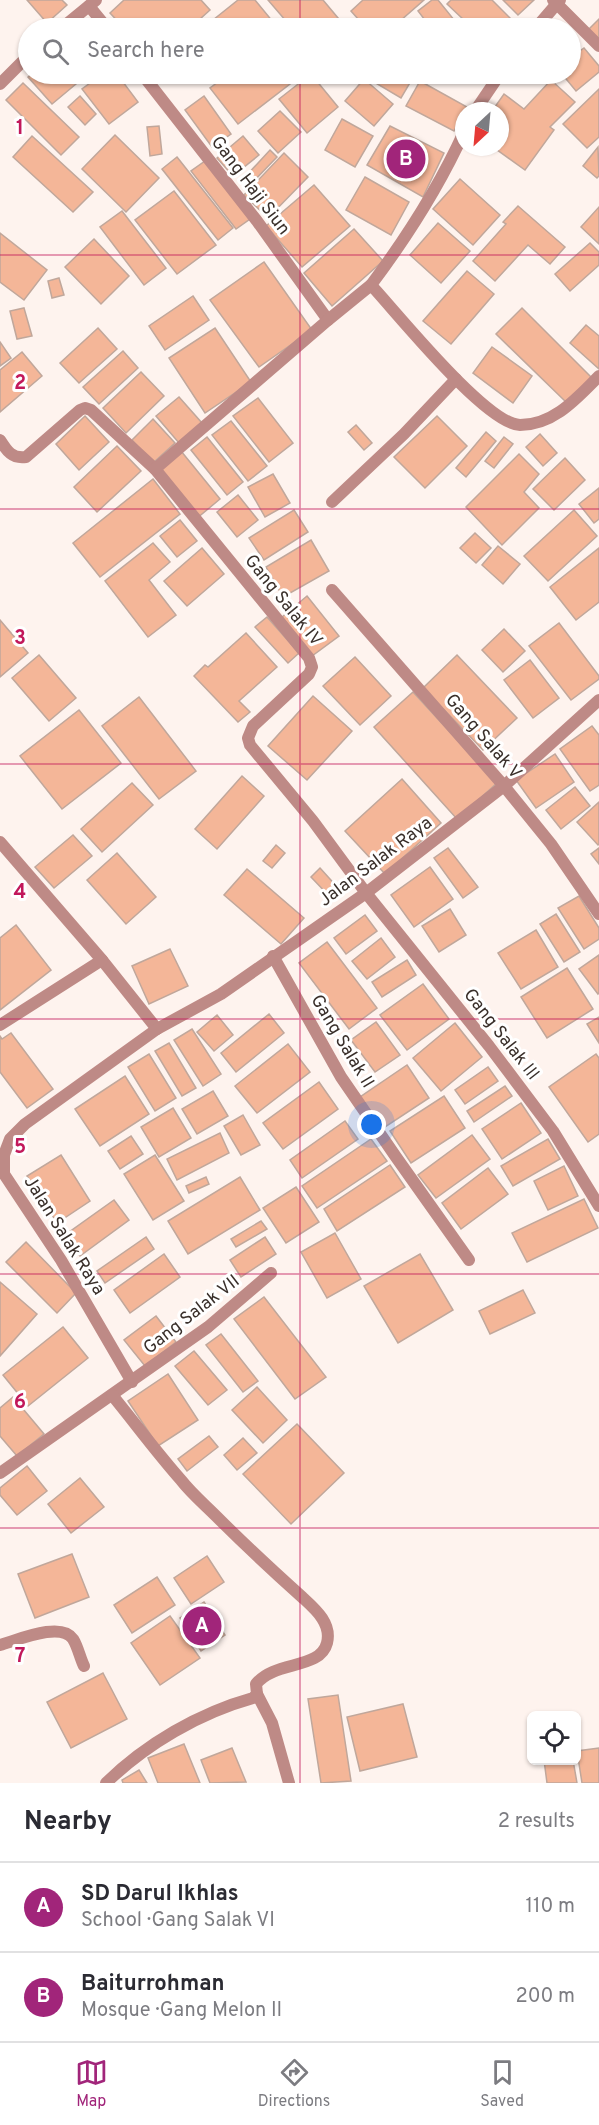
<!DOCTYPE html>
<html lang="en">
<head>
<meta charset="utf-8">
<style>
	:root { --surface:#fff; --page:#f7f7f7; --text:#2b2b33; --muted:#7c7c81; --line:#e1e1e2; --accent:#a1257a }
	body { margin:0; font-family:Overpass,sans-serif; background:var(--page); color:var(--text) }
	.controls { position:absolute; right:18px; bottom:18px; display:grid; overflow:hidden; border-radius:9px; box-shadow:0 2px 4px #0004 }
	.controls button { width:54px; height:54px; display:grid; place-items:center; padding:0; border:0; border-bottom:2px solid var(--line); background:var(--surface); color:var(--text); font:30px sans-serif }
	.compass { position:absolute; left:455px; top:102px; width:54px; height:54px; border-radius:50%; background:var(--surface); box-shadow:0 2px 4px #0004; rotate:206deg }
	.you { position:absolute; left:372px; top:1125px; width:21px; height:21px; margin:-15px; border:4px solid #fff; border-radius:50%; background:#1a73e8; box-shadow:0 0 0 9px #1a73e833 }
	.badge { display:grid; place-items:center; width:39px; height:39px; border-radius:50%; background:var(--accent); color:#fff; font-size:20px; font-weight:700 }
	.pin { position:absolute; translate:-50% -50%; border:3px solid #fff; box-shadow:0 2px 6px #0006 }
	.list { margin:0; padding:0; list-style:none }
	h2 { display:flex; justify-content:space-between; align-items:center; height:78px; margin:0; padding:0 24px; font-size:26px }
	h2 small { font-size:20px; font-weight:400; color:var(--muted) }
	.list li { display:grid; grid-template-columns:39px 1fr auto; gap:18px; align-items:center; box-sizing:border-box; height:90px; padding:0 24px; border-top:2px solid var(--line) }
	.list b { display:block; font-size:22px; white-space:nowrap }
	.list p { margin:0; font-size:20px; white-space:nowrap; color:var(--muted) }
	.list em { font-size:20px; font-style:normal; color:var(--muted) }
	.icon { flex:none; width:33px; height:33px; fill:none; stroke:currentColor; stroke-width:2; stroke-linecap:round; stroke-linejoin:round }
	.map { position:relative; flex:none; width:599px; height:1783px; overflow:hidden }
	.search { position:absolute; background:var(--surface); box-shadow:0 2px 4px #0004; left:18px; right:18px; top:18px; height:66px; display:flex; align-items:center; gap:15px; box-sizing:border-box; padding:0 21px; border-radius:33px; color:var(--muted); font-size:22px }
	.sheet { height:258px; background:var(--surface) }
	nav { display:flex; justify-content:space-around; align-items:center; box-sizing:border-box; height:84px; border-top:2px solid var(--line); background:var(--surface); font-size:16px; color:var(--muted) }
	nav a { display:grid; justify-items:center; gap:3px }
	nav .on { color:var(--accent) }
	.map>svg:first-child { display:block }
</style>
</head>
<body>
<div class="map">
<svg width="599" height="1783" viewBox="0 0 599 1783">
	<rect width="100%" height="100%" fill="#fef3ee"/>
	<g fill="#f4b698" stroke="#c0a79b" stroke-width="1.5">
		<polygon points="27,0 62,0 67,5 47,23"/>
		<polygon points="124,0 201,0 210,10 190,28 124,28 110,13"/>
		<polygon points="238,0 255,0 278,28 203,28"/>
		<polygon points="268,0 323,0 338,18 325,28 292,28"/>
		<polygon points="363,0 424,0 392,28 366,28 351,11"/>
		<polygon points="432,0 438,0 455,21 445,28 431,28 418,11"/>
		<polygon points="451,0 492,0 516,24 512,28 456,28 465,21 447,4"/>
		<polygon points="503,0 534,0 518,15"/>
		<polygon points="550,19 563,28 542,28"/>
		<polygon points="599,19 599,40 589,29"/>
		<polygon points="584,48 599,66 599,72 576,91 562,74 570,74 570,58"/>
		<polygon points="32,74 67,74 76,84 52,104 28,77"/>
		<polygon points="100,74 117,74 138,102 109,124 82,89 101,75"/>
		<polygon points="229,74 303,74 238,124 210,88"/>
		<polygon points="311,74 338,107 307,133 279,99"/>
		<polygon points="379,74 399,74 411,81 401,98 374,82"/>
		<polygon points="364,79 393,104 374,126 345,101"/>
		<polygon points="551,80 575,102 550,127 554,130 525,170 493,147 500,147 500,111 492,111 504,94 524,109"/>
		<polygon points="420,81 467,107 454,131 406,106"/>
		<polygon points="23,83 79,137 61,155 6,100"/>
		<polygon points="599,89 599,137 587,148 563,124"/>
		<polygon points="80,96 96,114 85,125 68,107"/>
		<polygon points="204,96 231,134 212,147 185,110"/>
		<polygon points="280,111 301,132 278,153 258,131"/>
		<polygon points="342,119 373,136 355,167 325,150"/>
		<polygon points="159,126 162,154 150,156 147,127"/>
		<polygon points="390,126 444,153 423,197 367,165"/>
		<polygon points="115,135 159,178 126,212 82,169"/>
		<polygon points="32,136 93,192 73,212 13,157"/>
		<polygon points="243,136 259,155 233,176 217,158"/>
		<polygon points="598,147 599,176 597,178 583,166"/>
		<polygon points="270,150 277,157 252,183 245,177"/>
		<polygon points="284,153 308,177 268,218 244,195"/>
		<polygon points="177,157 233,228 218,240 162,169"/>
		<polygon points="205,161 250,219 236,229 191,171"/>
		<polygon points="365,177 409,202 391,235 346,210"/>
		<polygon points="460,179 500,215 473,245 433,209"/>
		<polygon points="314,185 350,226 302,267 266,226"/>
		<polygon points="174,191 216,245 177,274 135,220"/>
		<polygon points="518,206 565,247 550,264 528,245 495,281 473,261 506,224 503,222"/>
		<polygon points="599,207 599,244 581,227"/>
		<polygon points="122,211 166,268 144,285 100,227"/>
		<polygon points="438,223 470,251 441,283 410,255"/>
		<polygon points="354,229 383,261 332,306 304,273"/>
		<polygon points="0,233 47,270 24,300 0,282"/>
		<polygon points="94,239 129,276 101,304 65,267"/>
		<polygon points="590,243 599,252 599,265 570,291 555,274"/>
		<polygon points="264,262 312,330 259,367 210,300"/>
		<polygon points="467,271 494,294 451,344 423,321"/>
		<polygon points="59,278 64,295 52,298 48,281"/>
		<polygon points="193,296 209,320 165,350 149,326"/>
		<polygon points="24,308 32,336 17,339 10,311"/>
		<polygon points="522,308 592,378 567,403 496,334"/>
		<polygon points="586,325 599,336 599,369 570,343"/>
		<polygon points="98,328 117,349 79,383 60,363"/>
		<polygon points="215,328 251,382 205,413 169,358"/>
		<polygon points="0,342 11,358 0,366"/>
		<polygon points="492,347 532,376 513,403 473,373"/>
		<polygon points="123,351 138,368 99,404 83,387"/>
		<polygon points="22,352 42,376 0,412 0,370"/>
		<polygon points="141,372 164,396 126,433 103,408"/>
		<polygon points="179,397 202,423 179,443 156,416"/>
		<polygon points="258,398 293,443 269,462 233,416"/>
		<polygon points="85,416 109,442 79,470 56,444"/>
		<polygon points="437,416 467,446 425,488 394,457"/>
		<polygon points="153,419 175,443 153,463 132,440"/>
		<polygon points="231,421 267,466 248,481 212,435"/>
		<polygon points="356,425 372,443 364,450 348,432"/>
		<polygon points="486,432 496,441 466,477 456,468"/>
		<polygon points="540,434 557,453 543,466 526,447"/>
		<polygon points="207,437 243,482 227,495 191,450"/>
		<polygon points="504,437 513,444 494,468 485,461"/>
		<polygon points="117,446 141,471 97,512 74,487"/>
		<polygon points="181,451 220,499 196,519 157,470"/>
		<polygon points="519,454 539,474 524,492 539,508 502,545 466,507"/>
		<polygon points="565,458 585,480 554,510 533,489"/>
		<polygon points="273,474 290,503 265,517 248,487"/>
		<polygon points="153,479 180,514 100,577 73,543"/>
		<polygon points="599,488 599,519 594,523 579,504"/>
		<polygon points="238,495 258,520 237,537 217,512"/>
		<polygon points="294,510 308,532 264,560 249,538"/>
		<polygon points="574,510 597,536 548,581 524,556"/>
		<polygon points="180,520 197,541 177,557 160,536"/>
		<polygon points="475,533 491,548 476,563 460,548"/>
		<polygon points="311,540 329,571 283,597 266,567"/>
		<polygon points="153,543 170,562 149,580 176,615 148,637 105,581"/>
		<polygon points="498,546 520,564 503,584 482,565"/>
		<polygon points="202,548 224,574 187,606 164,581"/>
		<polygon points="599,548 599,602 576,620 550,587"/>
		<polygon points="307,596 339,636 312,656 282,617"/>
		<polygon points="267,617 299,653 288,663 255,627"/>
		<polygon points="0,620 28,653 0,677"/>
		<polygon points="559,623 599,676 599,679 571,700 529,646"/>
		<polygon points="504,629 525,651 503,672 482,650"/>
		<polygon points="246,633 277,667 239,701 250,712 238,722 194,676 205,665 208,667"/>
		<polygon points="39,655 76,698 49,721 12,678"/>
		<polygon points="457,655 517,718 483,750 423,688"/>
		<polygon points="355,657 391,696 360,725 323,686"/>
		<polygon points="530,660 559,698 533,718 504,680"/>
		<polygon points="413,692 497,783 457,819 374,727"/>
		<polygon points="313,696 352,731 307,780 268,746"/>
		<polygon points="139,697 196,771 159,799 102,726"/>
		<polygon points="79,710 121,763 62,809 20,756"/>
		<polygon points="592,726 599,735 599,785 590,791 560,749"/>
		<polygon points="555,754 574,782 536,808 516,780"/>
		<polygon points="242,776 264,796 217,849 195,829"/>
		<polygon points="402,779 441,823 385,874 345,831"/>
		<polygon points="132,783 153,805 102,852 81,829"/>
		<polygon points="575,787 590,806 561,829 546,810"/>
		<polygon points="599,802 599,844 598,845 577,822"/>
		<polygon points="73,835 92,856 54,888 35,867"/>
		<polygon points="276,845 285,853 272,868 263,861"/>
		<polygon points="448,848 478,887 463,898 434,858"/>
		<polygon points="599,848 599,864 591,854"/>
		<polygon points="117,853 156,897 126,924 87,880"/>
		<polygon points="430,867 453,899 414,927 391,895"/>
		<polygon points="320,868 339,889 330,897 311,877"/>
		<polygon points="247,869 304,918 281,944 224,895"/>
		<polygon points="579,896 599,928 599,939 584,949 558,908"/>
		<polygon points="450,909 466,935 439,952 422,926"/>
		<polygon points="556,914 580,952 564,962 540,924"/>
		<polygon points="365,915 377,931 346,954 334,938"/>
		<polygon points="16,925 51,970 0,1010 0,938"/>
		<polygon points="536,930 558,967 521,989 498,953"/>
		<polygon points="381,938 395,957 367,979 352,961"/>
		<polygon points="327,942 377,1008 349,1029 299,963"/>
		<polygon points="170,949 188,986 149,1004 132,966"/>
		<polygon points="599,955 599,993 598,994 579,969"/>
		<polygon points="407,960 416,975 382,997 372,982"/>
		<polygon points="567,968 593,1009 547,1038 521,997"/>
		<polygon points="423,984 449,1019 407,1050 380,1015"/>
		<polygon points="269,1014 284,1033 236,1072 221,1053"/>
		<polygon points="217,1015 233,1035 214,1051 197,1032"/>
		<polygon points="599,1017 599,1043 587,1024"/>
		<polygon points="376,1022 400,1055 375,1072 351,1040"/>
		<polygon points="455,1023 482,1057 441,1091 413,1058"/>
		<polygon points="192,1029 221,1074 203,1086 174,1040"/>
		<polygon points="11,1033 53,1089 27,1108 0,1072 0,1036 2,1039"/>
		<polygon points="169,1043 196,1088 182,1096 155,1051"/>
		<polygon points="288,1044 310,1072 257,1113 235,1086"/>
		<polygon points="149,1054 176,1098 155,1111 128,1067"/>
		<polygon points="596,1054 599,1058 599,1134 588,1142 549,1087"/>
		<polygon points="407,1065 429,1098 382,1129 360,1097"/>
		<polygon points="488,1067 498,1081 465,1104 455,1090"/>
		<polygon points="125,1076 149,1114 100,1146 75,1109"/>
		<polygon points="319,1082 338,1109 283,1149 263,1123"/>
		<polygon points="505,1086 512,1096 474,1122 467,1111"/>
		<polygon points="213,1091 228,1116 197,1134 182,1109"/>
		<polygon points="444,1096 465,1128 411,1163 390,1131"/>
		<polygon points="521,1103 541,1133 502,1159 482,1129"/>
		<polygon points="173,1108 191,1138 159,1157 141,1127"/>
		<polygon points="243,1115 260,1145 241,1155 224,1126"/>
		<polygon points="345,1121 358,1139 302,1178 290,1160"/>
		<polygon points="220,1133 229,1153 177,1180 167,1159"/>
		<polygon points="472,1135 490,1159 436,1198 418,1175"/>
		<polygon points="131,1136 143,1154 120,1169 108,1151"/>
		<polygon points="371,1139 387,1161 317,1208 302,1186"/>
		<polygon points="548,1139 560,1159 513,1186 501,1166"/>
		<polygon points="61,1155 90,1201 57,1223 27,1176"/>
		<polygon points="155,1155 184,1201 153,1220 124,1174"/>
		<polygon points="390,1165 405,1187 337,1231 324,1209"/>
		<polygon points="564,1166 578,1196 548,1210 534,1181"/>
		<polygon points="488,1168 508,1194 461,1229 442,1203"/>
		<polygon points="206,1177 209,1184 189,1193 186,1186"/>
		<polygon points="240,1177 260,1210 188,1254 168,1221"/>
		<polygon points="296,1187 319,1222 286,1243 263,1208"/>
		<polygon points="584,1199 598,1228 527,1262 512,1233"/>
		<polygon points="114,1200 129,1220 80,1256 65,1235"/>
		<polygon points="261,1221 267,1229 236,1247 231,1239"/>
		<polygon points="335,1233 361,1279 327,1298 301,1252"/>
		<polygon points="146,1237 154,1249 105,1283 97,1271"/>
		<polygon points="265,1237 276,1254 241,1277 230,1260"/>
		<polygon points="26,1242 76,1293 57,1313 6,1262"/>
		<polygon points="164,1254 180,1277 130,1313 114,1290"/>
		<polygon points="420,1254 453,1310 398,1343 364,1286"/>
		<polygon points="0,1282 37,1314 0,1356"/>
		<polygon points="523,1290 535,1313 490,1334 479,1311"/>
		<polygon points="264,1297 326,1377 295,1399 234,1319"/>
		<polygon points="156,1316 176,1342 145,1366 124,1340"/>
		<polygon points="63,1327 88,1358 28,1406 3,1375"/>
		<polygon points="221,1334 258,1381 243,1392 206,1345"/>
		<polygon points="194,1351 227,1390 208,1405 175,1366"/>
		<polygon points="168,1374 198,1420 158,1446 128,1401"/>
		<polygon points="257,1387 287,1420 263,1443 232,1410"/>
		<polygon points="13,1397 44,1434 17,1456 0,1436 0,1408"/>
		<polygon points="297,1424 344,1473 291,1524 243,1474"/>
		<polygon points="209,1436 218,1447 187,1471 178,1459"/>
		<polygon points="243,1438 257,1453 237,1470 224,1455"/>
		<polygon points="27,1466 47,1491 17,1515 0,1495 0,1488"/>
		<polygon points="80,1478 104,1507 71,1533 48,1504"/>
		<polygon points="72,1554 89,1597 35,1618 18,1574"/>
		<polygon points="207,1556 224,1582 191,1604 174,1578"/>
		<polygon points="157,1577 175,1605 132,1633 114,1605"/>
		<polygon points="204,1602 225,1635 201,1651 180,1618"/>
		<polygon points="170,1616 200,1658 160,1685 131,1643"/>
		<polygon points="103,1673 127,1719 71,1748 47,1702"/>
		<polygon points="338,1695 351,1781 321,1783 308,1699"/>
		<polygon points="403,1704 417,1757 360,1771 347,1717"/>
		<polygon points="184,1744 200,1783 158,1783 148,1758"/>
		<polygon points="232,1748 246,1782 210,1783 201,1760"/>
		<polygon points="599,1748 599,1783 582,1783 577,1751"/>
		<polygon points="544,1760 573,1760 577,1783 547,1783"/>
		<polygon points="139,1770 147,1783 123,1783 122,1780"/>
	</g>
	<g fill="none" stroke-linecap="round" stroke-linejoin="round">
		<g stroke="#be8a86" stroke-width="12">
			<polyline points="553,0 599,46"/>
			<polyline points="89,6 107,28"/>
			<polyline points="62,28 96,0"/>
			<polyline points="536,28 560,0"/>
			<polyline points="142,74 257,221 328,320"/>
			<polyline points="0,84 28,56"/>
			<polyline points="475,111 500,74"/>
			<path d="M371 285C407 237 439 187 464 132"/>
			<path d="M0 440C7 451 12 459 26 457L80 410 85 408 91 410 155 469 309 658 312 667 309 674 253 726 248 738 250 745 313 821 366 893 489 1046 553 1131 599 1206"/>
			<path d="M155 469 328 320 371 285C397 313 486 424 520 425 554 425 577 398 599 376"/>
			<polyline points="332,502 404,434 456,379"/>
			<polyline points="332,590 504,786 551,844 599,914"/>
			<polyline points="0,842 102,960 157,1029"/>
			<polyline points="273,956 341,1077 396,1157 469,1260"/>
			<polyline points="0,1025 102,960"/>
			<polyline points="132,1382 61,1260 4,1174 4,1155 10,1139 25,1124 157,1029 221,994 366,893 504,786 599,700"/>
			<polyline points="0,1473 208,1327 271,1273"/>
			<path d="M0 1645C18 1640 61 1621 73 1639 78 1647 80 1658 84 1666"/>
			<polyline points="257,1694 272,1723 289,1783"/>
			<path d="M106 1783C146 1744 199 1713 253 1698L257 1694 256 1684C275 1660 320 1670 327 1643 332 1623 315 1609 302 1597 273 1571 244 1544 216 1516 204 1504 191 1493 181 1480 157 1453 135 1423 112 1395"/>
		</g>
	</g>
	<path fill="none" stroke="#c2185b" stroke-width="1.5" stroke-opacity="0.55" d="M300 0V28M300 74V1783M0 255H599M0 509H599M0 764H599M0 1019H599M0 1274H599M0 1528H599"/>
	<g text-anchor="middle" stroke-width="6" stroke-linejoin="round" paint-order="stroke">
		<g font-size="18" fill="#392f2a" stroke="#fff">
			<text transform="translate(251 185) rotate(53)" y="6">Gang Haji Siun</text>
			<text transform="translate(284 600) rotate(51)" y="6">Gang Salak IV</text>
			<text transform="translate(484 736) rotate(49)" y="6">Gang Salak V</text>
			<text transform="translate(375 861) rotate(-37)" y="6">Jalan Salak Raya</text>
			<text transform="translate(502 1034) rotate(52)" y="6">Gang Salak III</text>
			<text transform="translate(343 1041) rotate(59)" y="6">Gang Salak II</text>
			<text transform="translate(65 1235) rotate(58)" y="6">Jalan Salak Raya</text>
			<text transform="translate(191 1314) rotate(-38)" y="6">Gang Salak VII</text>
		</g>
	</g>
	<g font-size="20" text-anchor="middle" font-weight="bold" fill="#c2185b" stroke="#fff" stroke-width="6" stroke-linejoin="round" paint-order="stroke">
		<text x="20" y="134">1</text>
		<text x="20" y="389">2</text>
		<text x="20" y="644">3</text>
		<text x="20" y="898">4</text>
		<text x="20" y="1153">5</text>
		<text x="20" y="1408">6</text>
		<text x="20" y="1662">7</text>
	</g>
</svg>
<div class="controls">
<button><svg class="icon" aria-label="locate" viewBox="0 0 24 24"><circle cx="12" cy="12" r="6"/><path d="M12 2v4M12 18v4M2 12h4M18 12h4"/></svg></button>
</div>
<svg class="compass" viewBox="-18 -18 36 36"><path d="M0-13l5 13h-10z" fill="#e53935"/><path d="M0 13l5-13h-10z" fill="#7c7c81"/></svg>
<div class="you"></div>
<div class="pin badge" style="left:202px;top:1626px">A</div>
<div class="pin badge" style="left:406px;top:159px">B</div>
<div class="search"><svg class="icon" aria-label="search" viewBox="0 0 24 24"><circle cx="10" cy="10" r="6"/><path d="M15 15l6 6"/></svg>Search here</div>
</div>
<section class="sheet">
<h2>Nearby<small>2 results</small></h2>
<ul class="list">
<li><span class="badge">A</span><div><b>SD Darul Ikhlas</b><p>School · Gang Salak VI</p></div><em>110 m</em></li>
<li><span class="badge">B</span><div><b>Baiturrohman</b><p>Mosque · Gang Melon II</p></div><em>200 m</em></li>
</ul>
</section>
<nav>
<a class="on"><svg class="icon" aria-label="map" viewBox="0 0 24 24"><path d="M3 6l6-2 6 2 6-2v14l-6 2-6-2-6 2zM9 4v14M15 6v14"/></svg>Map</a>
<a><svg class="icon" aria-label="directions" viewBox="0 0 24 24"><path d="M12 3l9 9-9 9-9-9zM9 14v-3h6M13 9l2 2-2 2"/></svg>Directions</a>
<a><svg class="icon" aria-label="saved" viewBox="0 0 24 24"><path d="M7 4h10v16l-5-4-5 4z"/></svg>Saved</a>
</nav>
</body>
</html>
